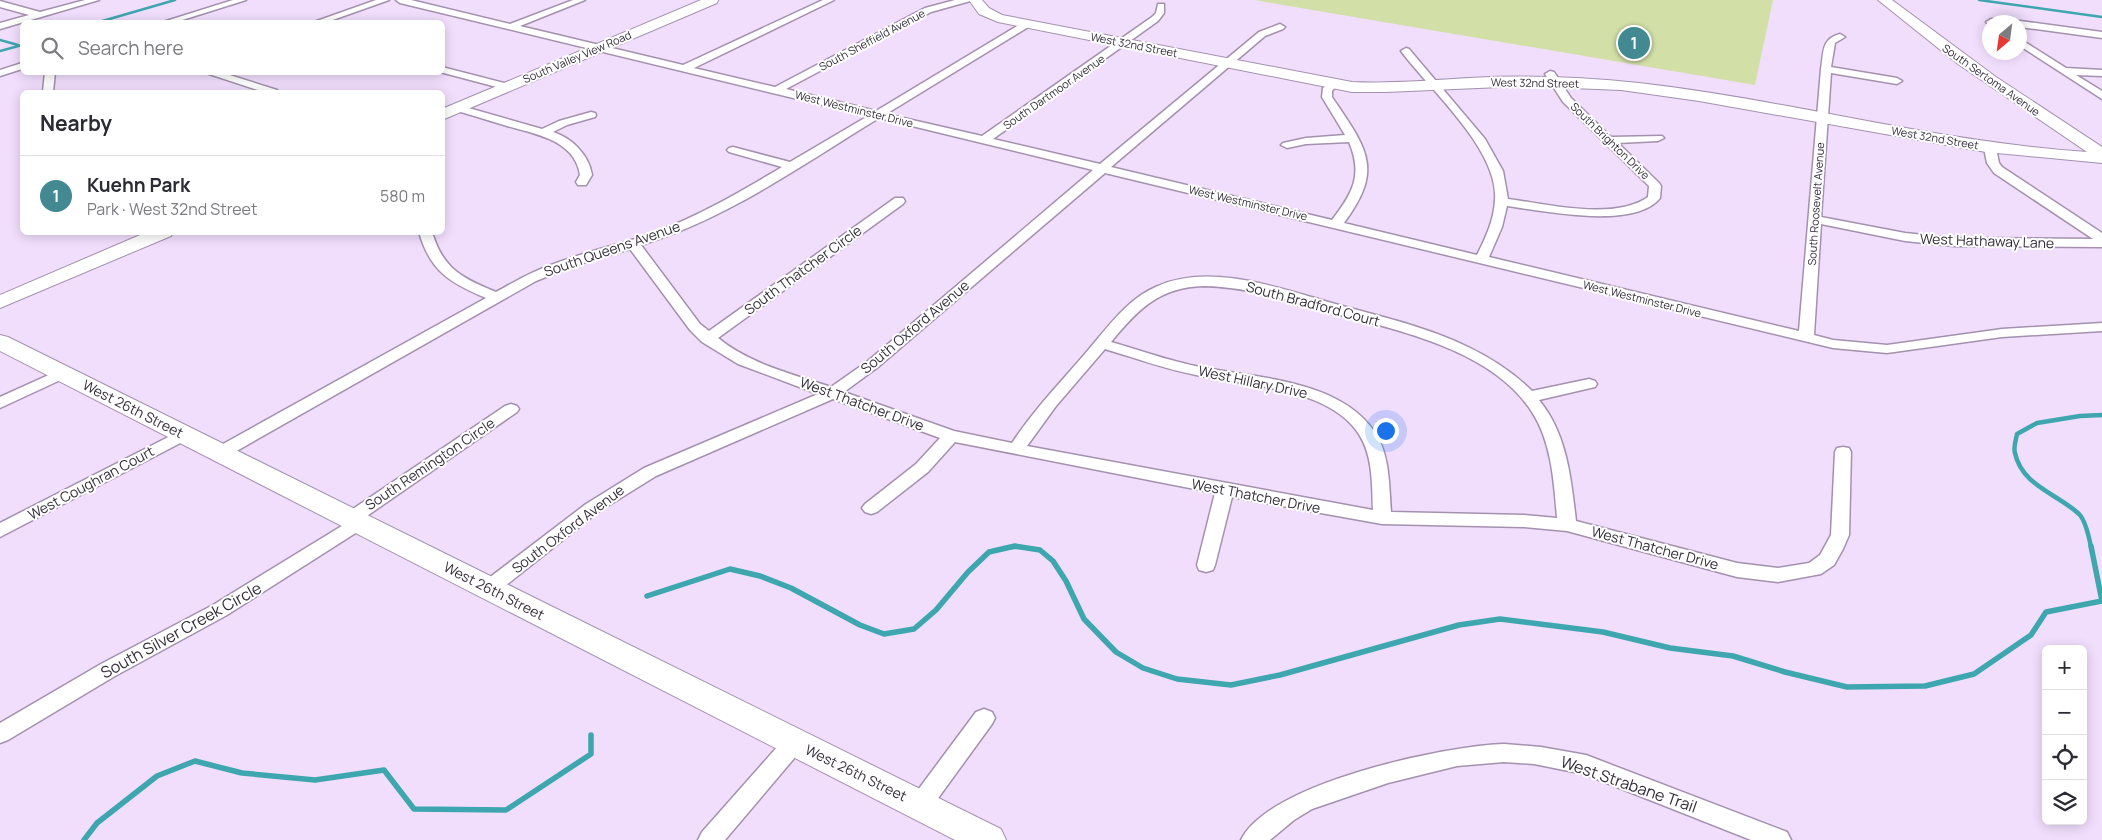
<!DOCTYPE html>
<html lang="en">
<head>
<meta charset="utf-8">
<style>
	:root { --surface:#fff; --page:#f2f2f3; --text:#2b2b33; --muted:#7c7c81; --line:#e1e1e2; --accent:#428991 }
	body { margin:0; font-family:Manrope,sans-serif; background:var(--page); color:var(--text) }
	.controls { position:absolute; right:15px; bottom:15px; display:grid; overflow:hidden; border-radius:8px; box-shadow:0 2px 12px #0003 }
	.controls button { width:45px; height:45px; display:grid; place-items:center; padding:0; border:0; border-bottom:1px solid var(--line); background:var(--surface); color:var(--text); font:25px sans-serif }
	.compass { position:absolute; left:1982px; top:15px; width:45px; height:45px; border-radius:50%; background:var(--surface); box-shadow:0 2px 12px #0003; rotate:209deg }
	.you { position:absolute; left:1385px; top:430px; width:18px; height:18px; margin:-12px; border:4px solid #fff; border-radius:50%; background:#1a73e8; box-shadow:0 0 0 8px #1a73e833 }
	.badge { display:grid; place-items:center; width:32px; height:32px; border-radius:50%; background:var(--accent); color:#fff; font-size:16px; font-weight:700 }
	.pin { position:absolute; translate:-50% -50%; border:2px solid #fff; box-shadow:0 1px 5px #0006 }
	.list { margin:0; padding:0; list-style:none }
	h2 { display:flex; justify-content:space-between; align-items:center; height:65px; margin:0; padding:0 20px; font-size:21px }
	h2 small { font-size:16px; font-weight:400; color:var(--muted) }
	.list li { display:grid; grid-template-columns:32px 1fr auto; gap:15px; align-items:center; box-sizing:border-box; height:80px; padding:0 20px; border-top:1px solid var(--line) }
	.list b { display:block; font-size:19px; white-space:nowrap }
	.list p { margin:0; font-size:16px; white-space:nowrap; color:var(--muted) }
	.list em { font-size:16px; font-style:normal; color:var(--muted) }
	.icon { flex:none; width:28px; height:28px; fill:none; stroke:currentColor; stroke-width:2; stroke-linecap:round; stroke-linejoin:round }
	.map { position:relative; flex:none; width:2102px; height:840px; overflow:hidden }
	.search { position:absolute; background:var(--surface); box-shadow:0 2px 12px #0003; left:20px; top:20px; width:425px; height:55px; display:flex; align-items:center; gap:12px; box-sizing:border-box; padding:0 18px; border-radius:8px; color:var(--muted); font-size:19px }
	.panel { position:absolute; background:var(--surface); box-shadow:0 2px 12px #0003; left:20px; top:90px; width:425px; height:145px; border-radius:8px }
	.map>svg:first-child { display:block }
</style>
</head>
<body>
<div class="map">
<svg width="2102" height="840" viewBox="0 0 2102 840">
	<rect width="100%" height="100%" fill="#f1defd"/>
	<polygon fill="#d2dfa7" points="1254,0 1773,0 1755,85"/>
	<g fill="none" stroke-linecap="round" stroke-linejoin="round">
		<g stroke="#3da6ae" stroke-width="2.5">
			<polyline points="1979,0 2102,17"/>
			<polyline points="99,22 175,0"/>
			<polyline points="0,40 18,45"/>
			<polyline points="0,51 22,45"/>
		</g>
		<g stroke="#3da6ae" stroke-width="4.5">
			<polyline points="1011,547 1021,547"/>
			<path d="M2091 547C2089 537 2086 521 2079 514 2058 494 2022 486 2015 453 2013 448 2016 440 2017 434L2037 423 2080 416 2102 415"/>
		</g>
		<g stroke="#3da6ae" stroke-width="5.5">
			<polyline points="647,596 730,569 760,576 791,588 860,625 884,634 914,629 936,610 968,572 989,552 1015,546 1040,550 1053,561 1066,581 1084,619 1116,652 1143,668 1177,679 1231,685 1280,675 1459,625 1500,619 1603,632 1670,648 1733,656 1785,672 1847,687 1925,686 1974,674 2031,635 2046,612 2102,601 2091,546"/>
			<polyline points="84,840 97,823 157,776 195,761 242,773 315,780 384,770 414,809 506,810 591,754 591,735"/>
		</g>
		<defs>
			<g id="street">
				<polygon points="85,0 99,0 0,29 0,23 29,15 0,7 0,1 40,12"/>
				<polygon points="233,0 246,0 176,22 163,22"/>
				<polygon points="376,0 389,0 327,22 314,22"/>
				<path d="M396 0H411L510 24 573 0H585L520 26 683 65 823 0H834L694 68 775 87 925 8 955 0H974L931 12 786 89 876 111 1024 22H1030V26L886 114 982 136 1152 17 1156 13 1158 4H1164V13L1158 21 993 139 1100 164 1259 32 1280 24 1285 27 1283 29 1265 36 1111 167 1332 220C1353 193 1363 175 1349 142L1306 144 1287 148 1281 145 1283 143 1306 138 1345 135 1322 97 1323 88 1333 81 1338 84 1332 91V97C1366 148 1385 168 1344 223L1477 255C1486 237 1494 220 1495 200 1499 150 1430 90 1401 51L1406 48 1409 49 1485 139 1503 171 1508 199C1547 204 1614 221 1648 197L1649 186 1563 102 1545 74 1550 71 1554 72 1571 98 1611 137 1662 136 1664 138 1658 141 1618 143 1659 183 1661 186 1660 198C1635 230 1543 211 1507 206L1502 227 1489 257 1799 331 1821 69C1824 52 1821 39 1840 34L1845 37 1835 43 1831 67 1897 78 1902 81 1897 84 1831 73 1821 217 1905 233 1954 238 2093 239 1994 173 1987 163 1984 148 1990 145 1996 148 1999 163 2002 167 2102 233V247L1954 246 1905 241 1821 224 1814 335 1833 340 1887 345 2002 329 2102 323V331L2002 337 1887 353 1833 348 1105 173 878 367 844 392 954 431 1012 443C1033 411 1059 384 1084 355 1106 330 1126 299 1158 286 1214 261 1290 292 1346 307 1387 318 1429 328 1468 347 1491 358 1514 373 1532 391L1589 379 1595 381 1597 384 1595 387 1539 400C1567 434 1571 478 1576 521L1737 563 1778 568 1809 563 1820 555 1831 535 1835 452 1837 448 1843 447 1849 448 1851 452 1849 535 1843 549 1834 565 1821 574 1778 582 1737 577 1567 531 1524 527 1382 524 1232 497 1215 565 1213 570 1206 572 1199 570 1197 565 1215 493 955 442 928 472 877 512 871 514 865 512 862 508 865 504 916 464 940 438 833 399 656 476 598 512 495 594 488 596 481 594 478 589 481 584 586 504 644 468 818 394 738 364 702 342 690 330 630 249 573 266 536 281 226 457 220 458 214 457 212 453 214 449 486 298C450 283 430 271 419 232H432C443 269 462 278 496 292 514 282 531 272 551 265 584 252 619 245 653 233 699 216 740 192 782 167L729 152 727 150 729 148 733 147 790 162 868 116 400 3ZM879 118 1093 170 868 361 831 387C792 374 750 364 718 338L903 204 905 201 903 198H895L709 331 700 324 641 245C727 219 802 165 879 118ZM1204 286C1248 287 1288 300 1330 312 1396 330 1492 349 1532 412 1552 443 1554 483 1557 518L1524 515 1391 512C1389 485 1390 454 1374 431 1337 378 1252 378 1195 366 1167 360 1139 350 1111 342 1138 309 1160 287 1204 286ZM1105 349C1135 358 1165 369 1196 375 1246 386 1331 387 1360 436 1373 457 1372 486 1373 510L1027 446 1056 406Z"/>
				<polygon points="1991,19 2012,19 2017,22 1988,24 1986,22"/>
				<polygon points="2020,21 2102,32 2102,38 2020,27 2020,22 2016,22"/>
				<polygon points="2020,39 2066,68 2102,70 2102,76 2076,75 2102,91 2102,99 2020,46"/>
				<polygon points="22,63 22,69 0,76 0,70"/>
				<polygon points="442,67 512,85 513,87 508,90 440,72 442,72"/>
				<polygon points="45,72 55,72 53,92 43,92"/>
				<polygon points="203,72 220,72 277,90 278,92 264,92"/>
				<path d="M458 105 542 129 559 121 591 112 595 113 596 115 595 117 567 125 553 132C572 138 589 155 592 175L586 185H578L576 182 580 175C575 140 535 134 507 126 490 121 472 115 454 110L453 108Z"/>
				<polygon points="64,368 69,370 72,373 69,376 0,408 0,397"/>
				<polygon points="511,404 517,406 519,409 517,412 364,518 368,523 365,527 227,615 115,676 8,740 0,743 0,723 101,664 213,605 345,524 341,519 344,515 505,406"/>
				<polygon points="182,430 188,431 190,435 188,439 0,537 0,523"/>
				<polygon points="984,709 992,712 995,718 992,724 928,812 920,815 912,812 908,805 912,798 976,712"/>
				<polygon points="794,734 802,737 805,743 802,749 725,840 698,840 702,832 786,737"/>
				<path d="M1504 744 1541 747 1586 755 1787 832 1791 840H1751L1584 774 1534 764 1504 762 1457 766 1388 783 1312 809 1294 820 1270 840H1241C1268 783 1444 746 1504 744Z"/>
			</g>
			<g id="secondary">
				<polygon points="701,0 718,0 717,3 442,120 442,109"/>
				<path d="M969 0H982L989 8 1002 15 1352 82C1391 84 1430 80 1469 78 1526 75 1583 77 1639 83 1790 100 1936 142 2087 152L1958 64 1878 0H1892L1996 77 2102 147V163L1986 152 1699 101 1621 90 1524 86 1386 92H1352L998 22 979 14Z"/>
				<polygon points="147,232 173,232 171,236 0,308 0,295"/>
				<polygon points="0,335 8,337 1001,829 1006,840 955,840 0,351"/>
			</g>
		</defs>
		<use href="#street" stroke="#a391ae" stroke-width="3"/>
		<use href="#secondary" stroke="#a391ae" stroke-width="2"/>
		<use href="#street" fill="#fff" fill-rule="evenodd"/>
		<use href="#secondary" fill="#fff" fill-rule="evenodd"/>
	</g>
	<g text-anchor="middle" stroke-width="4" stroke-linejoin="round" paint-order="stroke">
		<g font-size="11" fill="#342d39" stroke="#fff">
			<text transform="translate(872 40) rotate(-28)" y="4">South Sheffield Avenue</text>
			<text transform="translate(1134 45) rotate(11)" y="4">West 32nd Street</text>
			<text transform="translate(577 57) rotate(-23)" y="4">South Valley View Road</text>
			<text transform="translate(1991 80) rotate(35)" y="4">South Sertoma Avenue</text>
			<text transform="translate(1535 83) rotate(1)" y="4">West 32nd Street</text>
			<text transform="translate(1054 92) rotate(-35)" y="4">South Dartmoor Avenue</text>
			<text transform="translate(854 109) rotate(14)" y="4">West Westminster Drive</text>
			<text transform="translate(1935 138) rotate(10)" y="4">West 32nd Street</text>
			<text transform="translate(1610 141) rotate(44)" y="4">South Brighton Drive</text>
			<text transform="translate(1248 203) rotate(13)" y="4">West Westminster Drive</text>
			<text transform="translate(1816 204) rotate(-86)" y="4">South Roosevelt Avenue</text>
			<text transform="translate(1642 299) rotate(14)" y="4">West Westminster Drive</text>
		</g>
		<g font-size="14" fill="#342d39" stroke="#fff">
			<text transform="translate(1987 241) rotate(2)" y="5">West Hathaway Lane</text>
			<text transform="translate(612 249) rotate(-19)" y="5">South Queens Avenue</text>
			<text transform="translate(803 270) rotate(-36)" y="5">South Thatcher Circle</text>
			<text transform="translate(1313 304) rotate(15)" y="5">South Bradford Court</text>
			<text transform="translate(915 327) rotate(-40)" y="5">South Oxford Avenue</text>
			<text transform="translate(1253 382) rotate(12)" y="5">West Hillary Drive</text>
			<text transform="translate(862 404) rotate(20)" y="5">West Thatcher Drive</text>
			<text transform="translate(133 409) rotate(27)" y="5">West 26th Street</text>
			<text transform="translate(430 464) rotate(-34)" y="5">South Remington Circle</text>
			<text transform="translate(91 483) rotate(-28)" y="5">West Coughran Court</text>
			<text transform="translate(1256 496) rotate(11)" y="5">West Thatcher Drive</text>
			<text transform="translate(568 529) rotate(-37)" y="5">South Oxford Avenue</text>
			<text transform="translate(1655 548) rotate(15)" y="5">West Thatcher Drive</text>
			<text transform="translate(494 591) rotate(27)" y="5">West 26th Street</text>
			<text transform="translate(856 773) rotate(26)" y="5">West 26th Street</text>
		</g>
		<g font-size="16" fill="#342d39" stroke="#fff">
			<text transform="translate(181 630) rotate(-29)" y="6">South Silver Creek Circle</text>
			<text transform="translate(1629 784) rotate(19)" y="6">West Strabane Trail</text>
		</g>
	</g>
</svg>
<div class="controls">
<button>+</button>
<button>−</button>
<button><svg class="icon" aria-label="locate" viewBox="0 0 24 24"><circle cx="12" cy="12" r="6"/><path d="M12 2v4M12 18v4M2 12h4M18 12h4"/></svg></button>
<button><svg class="icon" aria-label="layers" viewBox="0 0 24 24"><path d="M12 4l9 5-9 5-9-5zM3 14l9 5 9-5"/></svg></button>
</div>
<svg class="compass" viewBox="-18 -18 36 36"><path d="M0-13l5 13h-10z" fill="#e53935"/><path d="M0 13l5-13h-10z" fill="#7c7c81"/></svg>
<div class="you"></div>
<div class="pin badge" style="left:1634px;top:43px">1</div>
<div class="search"><svg class="icon" aria-label="search" viewBox="0 0 24 24"><circle cx="10" cy="10" r="6"/><path d="M15 15l6 6"/></svg>Search here</div>
<section class="panel">
<h2>Nearby<small></small></h2>
<ul class="list">
<li><span class="badge">1</span><div><b>Kuehn Park</b><p>Park · West 32nd Street</p></div><em>580 m</em></li>
</ul>
</section>
</div>
</body>
</html>
